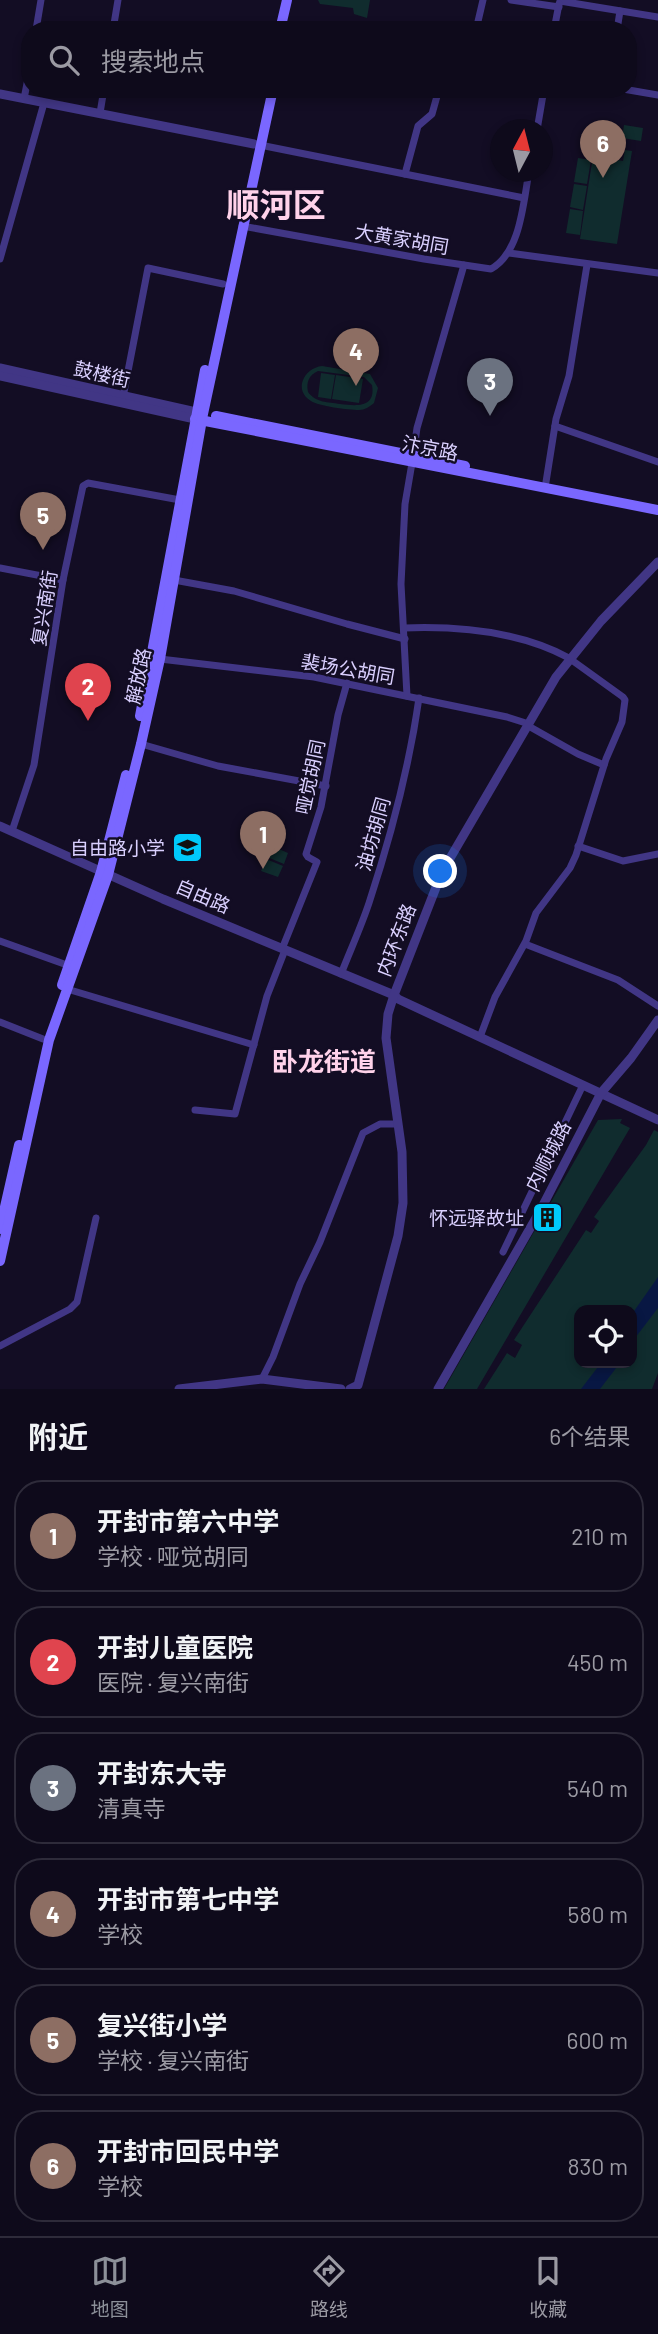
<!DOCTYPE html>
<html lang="zh">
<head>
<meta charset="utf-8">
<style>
	:root { --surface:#0e0a1b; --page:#1c1828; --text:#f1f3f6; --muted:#9b9aa3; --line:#2e2b3a; --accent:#8c9099 }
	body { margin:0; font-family:Barlow,"Noto Sans SC",sans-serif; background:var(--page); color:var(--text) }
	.controls { position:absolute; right:21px; bottom:21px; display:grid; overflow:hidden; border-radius:14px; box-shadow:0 4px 10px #0003 }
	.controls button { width:63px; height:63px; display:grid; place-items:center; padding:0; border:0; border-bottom:2px solid var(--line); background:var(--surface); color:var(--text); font:35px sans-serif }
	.compass { position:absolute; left:490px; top:119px; width:63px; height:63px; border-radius:50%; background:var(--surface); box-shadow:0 4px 10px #0003; rotate:7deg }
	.you { position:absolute; left:441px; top:872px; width:24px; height:24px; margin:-18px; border:5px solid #fff; border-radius:50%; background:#1a73e8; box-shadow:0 0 0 10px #1a73e833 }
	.badge { display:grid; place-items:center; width:46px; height:46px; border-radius:50%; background:var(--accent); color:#fff; font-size:23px; font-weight:700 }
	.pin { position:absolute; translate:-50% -58px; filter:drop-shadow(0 2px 4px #0008) }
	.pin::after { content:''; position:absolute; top:37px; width:24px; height:21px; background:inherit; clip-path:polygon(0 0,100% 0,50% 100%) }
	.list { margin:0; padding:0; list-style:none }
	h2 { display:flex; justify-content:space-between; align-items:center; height:91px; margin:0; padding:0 28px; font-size:30px }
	h2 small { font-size:23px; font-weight:400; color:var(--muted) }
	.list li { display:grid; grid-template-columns:46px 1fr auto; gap:21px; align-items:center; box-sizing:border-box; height:112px; margin:0 14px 14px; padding:0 14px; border:2px solid var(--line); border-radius:28px }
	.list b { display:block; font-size:26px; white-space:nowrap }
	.list p { margin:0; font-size:23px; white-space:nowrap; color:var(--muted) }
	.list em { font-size:23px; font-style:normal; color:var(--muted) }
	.icon { flex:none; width:38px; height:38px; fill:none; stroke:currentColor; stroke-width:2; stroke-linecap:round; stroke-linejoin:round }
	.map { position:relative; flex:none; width:658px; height:1389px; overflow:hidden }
	.search { position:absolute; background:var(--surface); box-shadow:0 4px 10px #0003; left:21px; right:21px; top:21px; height:77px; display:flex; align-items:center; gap:18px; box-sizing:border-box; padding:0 24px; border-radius:28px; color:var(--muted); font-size:26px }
	.sheet { height:847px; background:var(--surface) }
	nav { display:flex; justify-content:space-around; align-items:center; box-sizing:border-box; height:98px; border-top:2px solid var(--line); background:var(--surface); font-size:19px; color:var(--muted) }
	nav a { display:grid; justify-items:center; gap:4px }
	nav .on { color:var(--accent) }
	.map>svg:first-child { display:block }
</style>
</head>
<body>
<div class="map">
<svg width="658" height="1389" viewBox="0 0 658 1389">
	<rect width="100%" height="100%" fill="#130d24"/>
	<g fill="#102c2e" fill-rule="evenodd">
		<polygon points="318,0 370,0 367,18 354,14 353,8 320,4"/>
		<polygon points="624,125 643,128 641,141 622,138"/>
		<polygon points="625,150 632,151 617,244 580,239 593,156 623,161"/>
		<polygon points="578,158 591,160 587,184 574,182"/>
		<polygon points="574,184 587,186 583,210 570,207"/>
		<polygon points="570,209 583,211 580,235 566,233"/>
		<path d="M322 366 370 374 378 388 374 403C369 407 365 410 359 410 349 410 318 406 311 401 293 390 304 368 322 366ZM318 371 364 377 372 385C376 408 357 406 340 404 328 402 316 403 308 392 306 382 309 375 318 371Z"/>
		<polygon points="321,373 335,375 331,399 318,397"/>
		<polygon points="336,375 363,379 359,403 332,399"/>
		<polygon points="272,846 288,853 284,864 267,857"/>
		<polygon points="266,859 283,866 278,877 261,871"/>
		<polygon points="622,1119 620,1123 630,1128 477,1389 444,1389 598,1120"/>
		<path d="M654 1130 658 1132V1373L652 1389H484L507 1353 515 1358 522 1345 514 1340 586 1230 591 1233 599 1221 594 1217 646 1145ZM579 1310H632V1363H579Z"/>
	</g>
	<g fill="#081743">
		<polygon points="658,1277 658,1308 632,1342 632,1314"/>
		<polygon points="601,1363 620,1363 600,1389 581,1389"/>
	</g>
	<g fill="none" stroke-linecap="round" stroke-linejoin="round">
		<g stroke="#413685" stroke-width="7">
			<polyline points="511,0 559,7"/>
			<polyline points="560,1 658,17"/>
			<polyline points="36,30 41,0"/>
			<polyline points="113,30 118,0"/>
			<polyline points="476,30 483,0"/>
			<polyline points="554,30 559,4"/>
			<polyline points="617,30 620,11"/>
			<polyline points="623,89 658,95"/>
			<polyline points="24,99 30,68"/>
			<polyline points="100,113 104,89"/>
			<polyline points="537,130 544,89"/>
			<polyline points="260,145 524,198"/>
			<polyline points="405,174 418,126 432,114 439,89"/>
			<path d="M242 226 424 259 491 269C521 252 523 203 529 172"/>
			<polyline points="509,253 658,273"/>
			<polyline points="0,259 44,103"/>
			<polyline points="123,397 148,268 223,284"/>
			<polyline points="555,426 658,462"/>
			<polyline points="413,456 417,428 464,265"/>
			<polyline points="546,482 556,419 569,376 587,265"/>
			<polyline points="0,568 63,580"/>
			<polyline points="174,580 234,591 347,624 405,639"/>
			<path d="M404 628C458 626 521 632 569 658"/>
			<polyline points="160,659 314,677 507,717 529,724"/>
			<polyline points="407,696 401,584 405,504 412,463"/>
			<polyline points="532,728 578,754 604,765"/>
			<polyline points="141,744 218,766 326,786"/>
			<polyline points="12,831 34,765 63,580 83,486 88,483 180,500"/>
			<polyline points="578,846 623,861 658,854"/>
			<polyline points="0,941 67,965"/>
			<polyline points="525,944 618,980 658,1006"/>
			<polyline points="282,949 317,862 308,857 306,854 321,807 338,715 347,683"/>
			<path d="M341 974C350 951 361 927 369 903 391 836 409 768 419 698"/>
			<polyline points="67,989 254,1045"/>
			<polyline points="0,1022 43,1039"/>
			<polyline points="480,1037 495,997 526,941 536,913 570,868 576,855 606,759 622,722 625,700 623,697 573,661"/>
			<polyline points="195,1110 235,1114 267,996 285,950"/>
			<polyline points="503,1252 583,1085"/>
			<polyline points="0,1346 70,1309 77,1302 96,1218"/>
			<polyline points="262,1379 273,1357 300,1284 320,1242 363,1133 380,1124 398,1124"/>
		</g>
		<g stroke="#413685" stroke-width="9">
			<polyline points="0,94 254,144"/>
			<polyline points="0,368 196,412"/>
			<polyline points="0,376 195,419"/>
			<polyline points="0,826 163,899 394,995 398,999 658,1120"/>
			<polyline points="179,1389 262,1379 341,1389"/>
			<polyline points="350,1389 358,1385 398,1236 403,1203 402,1152 386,1038 388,1014 394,995 442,872 556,677 601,621 658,562"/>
			<polyline points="438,1389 540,1211 601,1093 631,1058 658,1020"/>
		</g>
		<g stroke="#7a67ff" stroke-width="10">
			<polyline points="280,30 287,0"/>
			<polyline points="216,416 465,466"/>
			<polyline points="195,419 658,510"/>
			<polyline points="140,716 205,370"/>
			<polyline points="62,985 101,872 126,775"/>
			<polyline points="0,1229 19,1145"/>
			<polyline points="0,1261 49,1040 108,875 141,744 160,659 203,414 273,89"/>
		</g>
	</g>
	<defs>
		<symbol id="school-square" viewBox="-11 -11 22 22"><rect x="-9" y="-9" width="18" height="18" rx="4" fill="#00cafb" stroke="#130d24"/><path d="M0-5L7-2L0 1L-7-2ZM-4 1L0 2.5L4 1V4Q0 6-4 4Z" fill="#111"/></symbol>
		<symbol id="building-square" viewBox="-11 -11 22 22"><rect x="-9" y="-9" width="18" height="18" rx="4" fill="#00cafb" stroke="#130d24"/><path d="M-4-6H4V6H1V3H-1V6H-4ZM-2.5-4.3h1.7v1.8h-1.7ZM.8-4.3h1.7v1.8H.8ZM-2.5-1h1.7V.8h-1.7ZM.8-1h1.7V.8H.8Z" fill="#111"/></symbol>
	</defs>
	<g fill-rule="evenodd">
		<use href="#school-square" x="170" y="830" width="35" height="35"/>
		<use href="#building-square" x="530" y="1200" width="35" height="35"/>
	</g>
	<g text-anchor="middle" stroke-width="5" stroke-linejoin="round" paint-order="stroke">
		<g font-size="19" fill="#dad0ff" stroke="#130d24">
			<text transform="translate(402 239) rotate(10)" y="7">大黄家胡同</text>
			<text transform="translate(102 374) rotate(13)" y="7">鼓楼街</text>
			<text transform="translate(430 448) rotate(11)" y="7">汴京路</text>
			<text transform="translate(44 608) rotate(-81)" y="7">复兴南街</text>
			<text transform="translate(348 669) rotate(10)" y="7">裴场公胡同</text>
			<text transform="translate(138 676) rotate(-78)" y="7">解放路</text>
			<text transform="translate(310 777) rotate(-78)" y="7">哑觉胡同</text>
			<text transform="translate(373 834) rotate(-74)" y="7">油坊胡同</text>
			<text transform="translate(203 896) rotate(23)" y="7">自由路</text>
			<text transform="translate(396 940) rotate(-69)" y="7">内环东路</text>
			<text transform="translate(548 1156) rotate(-63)" y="7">内顺城路</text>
		</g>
		<g font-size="19" fill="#dad0ff" stroke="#130d24" text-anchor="end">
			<text x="165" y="855">自由路小学</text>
			<text x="524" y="1225">怀远驿故址</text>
		</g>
		<g font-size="26" font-weight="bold" fill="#ffd2ea" stroke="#130d24">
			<text x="324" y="1071">卧龙街道</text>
		</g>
		<g font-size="33" font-weight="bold" fill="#ffd2ea" stroke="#130d24">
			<text x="276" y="217">顺河区</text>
		</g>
	</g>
</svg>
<div class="controls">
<button><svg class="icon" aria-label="locate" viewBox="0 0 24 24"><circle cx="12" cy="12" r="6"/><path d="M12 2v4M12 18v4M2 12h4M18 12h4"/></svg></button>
</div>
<svg class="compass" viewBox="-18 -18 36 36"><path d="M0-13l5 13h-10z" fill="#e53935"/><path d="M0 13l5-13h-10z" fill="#9b9aa3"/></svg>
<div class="you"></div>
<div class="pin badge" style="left:263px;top:869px;background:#8d6e63">1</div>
<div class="pin badge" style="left:88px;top:721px;background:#e0444e">2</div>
<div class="pin badge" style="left:490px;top:416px;background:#6b7280">3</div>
<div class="pin badge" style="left:356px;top:386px;background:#8d6e63">4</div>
<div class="pin badge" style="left:43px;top:550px;background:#8d6e63">5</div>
<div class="pin badge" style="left:603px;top:178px;background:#8d6e63">6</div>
<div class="search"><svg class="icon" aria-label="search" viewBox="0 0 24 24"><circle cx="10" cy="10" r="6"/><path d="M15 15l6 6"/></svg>搜索地点</div>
</div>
<section class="sheet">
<h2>附近<small>6个结果</small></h2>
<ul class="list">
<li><span class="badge" style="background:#8d6e63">1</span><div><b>开封市第六中学</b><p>学校 · 哑觉胡同</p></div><em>210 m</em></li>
<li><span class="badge" style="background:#e0444e">2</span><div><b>开封儿童医院</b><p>医院 · 复兴南街</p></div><em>450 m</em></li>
<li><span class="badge" style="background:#6b7280">3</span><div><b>开封东大寺</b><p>清真寺</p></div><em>540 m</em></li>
<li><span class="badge" style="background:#8d6e63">4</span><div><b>开封市第七中学</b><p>学校</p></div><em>580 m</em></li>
<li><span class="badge" style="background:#8d6e63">5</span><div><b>复兴街小学</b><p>学校 · 复兴南街</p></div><em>600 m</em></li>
<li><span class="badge" style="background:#8d6e63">6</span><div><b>开封市回民中学</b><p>学校</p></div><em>830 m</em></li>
</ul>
</section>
<nav>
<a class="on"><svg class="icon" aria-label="map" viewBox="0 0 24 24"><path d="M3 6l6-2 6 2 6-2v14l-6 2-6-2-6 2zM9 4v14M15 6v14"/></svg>地图</a>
<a><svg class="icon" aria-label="directions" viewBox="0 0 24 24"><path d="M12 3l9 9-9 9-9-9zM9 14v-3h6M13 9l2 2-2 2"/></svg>路线</a>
<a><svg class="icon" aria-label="saved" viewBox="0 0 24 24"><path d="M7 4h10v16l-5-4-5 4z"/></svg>收藏</a>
</nav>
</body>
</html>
